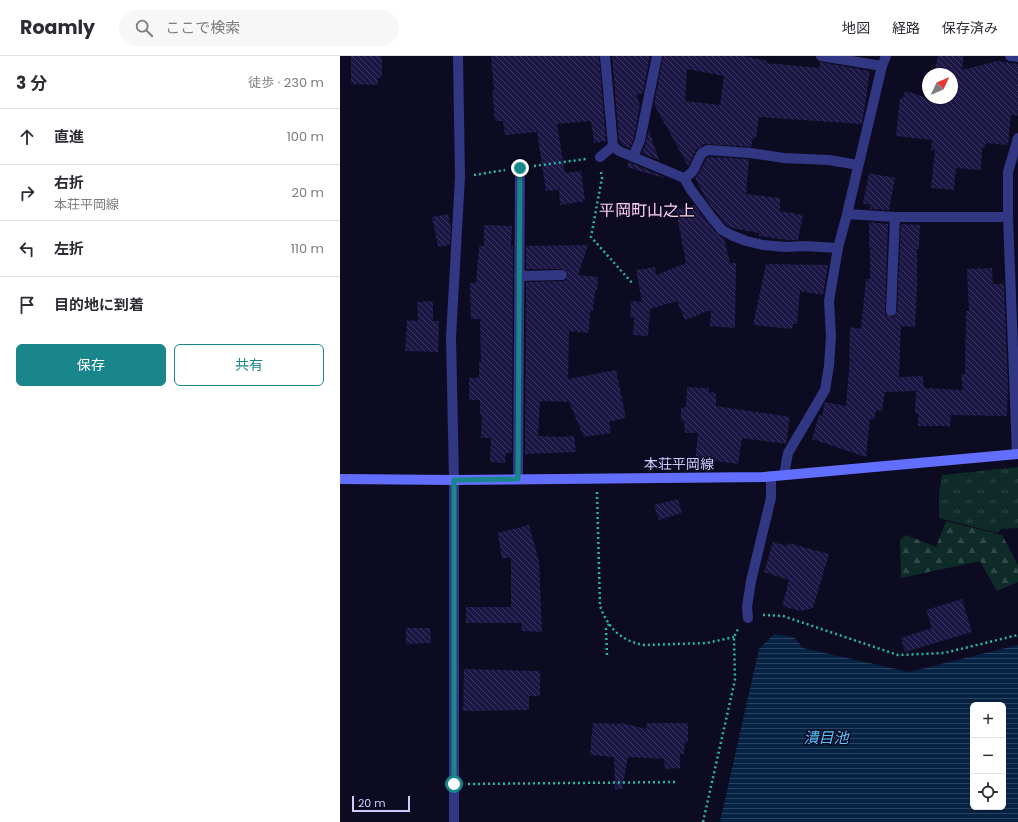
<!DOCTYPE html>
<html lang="ja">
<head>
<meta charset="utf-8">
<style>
	:root { --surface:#fff; --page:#f7f7f7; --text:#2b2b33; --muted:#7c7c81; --line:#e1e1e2; --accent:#18868b }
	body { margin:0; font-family:Poppins,"Noto Sans JP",sans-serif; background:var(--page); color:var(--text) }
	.controls { position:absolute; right:12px; bottom:12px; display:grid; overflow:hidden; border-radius:6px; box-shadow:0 1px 3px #0004 }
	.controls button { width:36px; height:36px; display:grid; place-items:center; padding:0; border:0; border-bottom:1px solid var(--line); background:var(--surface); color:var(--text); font:20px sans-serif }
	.compass { position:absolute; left:582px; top:12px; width:36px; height:36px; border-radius:50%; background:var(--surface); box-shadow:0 1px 3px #0004; rotate:46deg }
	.scale { position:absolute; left:12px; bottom:10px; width:58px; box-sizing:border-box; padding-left:4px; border:2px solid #cccbff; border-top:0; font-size:11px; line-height:14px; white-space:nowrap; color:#cccbff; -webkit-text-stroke:3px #0d0b21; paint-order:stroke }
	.stop { position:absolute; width:12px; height:12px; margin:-9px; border:3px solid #18868b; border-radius:50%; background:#fff }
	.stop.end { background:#18868b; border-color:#fff; box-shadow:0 1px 4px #0008 }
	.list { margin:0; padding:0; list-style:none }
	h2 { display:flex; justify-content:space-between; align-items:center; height:52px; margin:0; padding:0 16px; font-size:17px }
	h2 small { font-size:13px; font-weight:400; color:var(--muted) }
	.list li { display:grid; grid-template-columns:26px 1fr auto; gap:12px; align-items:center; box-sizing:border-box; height:56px; padding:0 16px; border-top:1px solid var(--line) }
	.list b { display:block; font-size:15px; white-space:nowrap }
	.list p { margin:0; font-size:13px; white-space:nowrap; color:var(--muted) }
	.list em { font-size:13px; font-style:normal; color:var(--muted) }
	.actions { display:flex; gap:8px; padding:12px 16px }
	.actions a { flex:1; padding:9px 0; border:1px solid var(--accent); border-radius:6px; text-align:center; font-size:14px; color:var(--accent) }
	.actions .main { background:var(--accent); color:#fff }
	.icon { flex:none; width:22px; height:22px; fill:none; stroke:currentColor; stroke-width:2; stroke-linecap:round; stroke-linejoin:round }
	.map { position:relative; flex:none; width:678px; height:766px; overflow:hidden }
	header { display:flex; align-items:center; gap:24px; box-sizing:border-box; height:56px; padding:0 20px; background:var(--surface); border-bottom:1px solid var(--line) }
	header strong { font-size:19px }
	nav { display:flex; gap:22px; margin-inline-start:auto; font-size:14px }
	.search { width:280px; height:36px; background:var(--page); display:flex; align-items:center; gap:10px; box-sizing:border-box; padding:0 14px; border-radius:22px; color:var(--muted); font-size:15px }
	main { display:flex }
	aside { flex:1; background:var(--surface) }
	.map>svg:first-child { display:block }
</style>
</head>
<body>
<header>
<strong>Roamly</strong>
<div class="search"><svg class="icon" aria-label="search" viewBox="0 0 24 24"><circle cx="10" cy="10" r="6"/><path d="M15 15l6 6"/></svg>ここで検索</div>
<nav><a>地図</a><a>経路</a><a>保存済み</a></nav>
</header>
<main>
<aside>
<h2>3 分<small>徒歩 · 230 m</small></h2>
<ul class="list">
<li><svg class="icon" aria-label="ahead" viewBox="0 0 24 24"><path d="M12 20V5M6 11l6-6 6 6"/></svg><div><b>直進</b></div><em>100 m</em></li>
<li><svg class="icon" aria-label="right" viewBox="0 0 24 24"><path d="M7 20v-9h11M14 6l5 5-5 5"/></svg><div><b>右折</b><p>本荘平岡線</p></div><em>20 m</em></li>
<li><svg class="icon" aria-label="left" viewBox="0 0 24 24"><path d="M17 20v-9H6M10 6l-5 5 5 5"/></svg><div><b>左折</b></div><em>110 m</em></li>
<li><svg class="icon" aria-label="arrive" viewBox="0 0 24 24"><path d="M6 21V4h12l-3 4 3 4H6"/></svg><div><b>目的地に到着</b></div></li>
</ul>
<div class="actions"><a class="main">保存</a><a>共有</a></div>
</aside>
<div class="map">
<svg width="678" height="766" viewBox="0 0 678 766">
	<defs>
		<pattern id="grass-tufts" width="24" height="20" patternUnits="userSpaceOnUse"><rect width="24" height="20" fill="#0e2b27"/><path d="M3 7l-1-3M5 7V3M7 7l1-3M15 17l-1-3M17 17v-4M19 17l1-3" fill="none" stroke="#304847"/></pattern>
		<pattern id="forest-firs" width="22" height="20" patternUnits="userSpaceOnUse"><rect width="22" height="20" fill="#0e2b27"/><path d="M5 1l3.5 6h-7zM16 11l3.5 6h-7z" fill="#304847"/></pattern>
		<pattern id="water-rules" width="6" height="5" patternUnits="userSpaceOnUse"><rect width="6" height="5" fill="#072344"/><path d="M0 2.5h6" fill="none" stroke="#2a4260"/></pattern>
		<pattern id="building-back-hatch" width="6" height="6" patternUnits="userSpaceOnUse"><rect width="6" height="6" fill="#1b1643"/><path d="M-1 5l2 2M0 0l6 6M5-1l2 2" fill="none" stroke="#3b375f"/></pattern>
	</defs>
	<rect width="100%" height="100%" fill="#0d0b21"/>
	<polygon fill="url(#grass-tufts)" points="678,411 678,472 661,473 658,477 599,462 599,436 602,419"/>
	<polygon fill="url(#forest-firs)" points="606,465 662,479 678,509 678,526 657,535 640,505 561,522 560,484 566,479 596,491"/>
	<path fill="url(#water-rules)" fill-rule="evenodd" d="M434 578 454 581 463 592 569 616 678 589V766H380L419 593ZM633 649H663V751H633Z"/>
	<g fill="url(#building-back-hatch)" fill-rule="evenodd">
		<polygon points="11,0 42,0 42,21 38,22 38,29 11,28"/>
		<polygon points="151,0 259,0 266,85 254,87 251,65 217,68 225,117 241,115 245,145 220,149 219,134 206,135 197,76 165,79 163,65 155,65 152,35 154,34"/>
		<polygon points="272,0 310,0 303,37 297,39 300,49 294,82 290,92 282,89 279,85"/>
		<path d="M323 0H404L427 5 426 7 479 12 480 6 530 15 522 68 419 61 416 82H413L411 91 365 88 356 94 348 110 314 48ZM347 13 384 20 380 49 345 45Z"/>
		<polygon points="598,0 624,0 622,14 657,5 678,8 678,51 677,60 671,59 668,89 646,87 645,92 642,91 641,114 616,112 614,134 591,132 595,94 591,94 592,84 556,80 560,42 563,42 565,35 588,42 612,42 612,18 594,18"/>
		<polygon points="309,74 319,104 302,97 306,85"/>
		<polygon points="369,101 409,103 406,138 440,142 440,155 463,159 458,184 447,184 419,180 419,177 392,172 386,169 366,143 355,122 360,115 367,102"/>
		<polygon points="289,106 324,121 324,122 287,111"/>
		<polygon points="529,117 555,122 549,154 530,153 530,149 523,147"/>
		<polygon points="354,149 377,178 384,182 390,207 396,207 395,272 370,270 371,254 345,264 337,245 310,253 308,280 293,279 294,262 290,261 291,245 302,246 296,214 315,211 316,219 346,207 336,154"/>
		<polygon points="108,158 111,172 110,189 98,191 92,161"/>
		<polygon points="529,166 548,168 545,255 545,258 550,261 554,261 557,255 561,168 580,169 579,193 577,193 577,229 575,271 561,270 559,321 583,320 584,332 623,334 621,318 625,318 626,255 629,255 627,213 652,212 653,228 664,228 668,330 667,360 611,359 610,370 578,370 578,358 575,357 576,335 545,336 542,355 536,354 534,364 530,363 526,401 472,383 479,359 482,360 485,346 506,350 510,301 509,301 510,271 521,273 526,223 530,223 530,192 529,192"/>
		<polygon points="144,169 172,170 171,190 173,190 172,397 166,397 165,407 150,406 151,382 141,382 142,358 140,358 140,344 129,344 129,322 139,322 139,306 141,306 140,263 131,263 130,227 136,227 139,190 144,190"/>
		<polygon points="248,189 238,219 258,221 257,235 255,235 253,255 250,255 249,277 229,275 228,323 276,314 286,362 269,366 271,377 244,381 229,346 200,345 198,380 220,381 234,380 236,396 185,398 186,226 223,225 226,224 228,219 227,215 222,213 186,213 186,190"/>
		<polygon points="426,208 488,209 483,239 460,235 457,268 453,268 452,273 413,269"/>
		<polygon points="93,245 93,265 99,265 98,296 65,295 67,264 78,265 77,246"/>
		<polygon points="347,331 369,332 369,336 376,337 376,350 450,361 446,388 402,382 398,408 375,405 374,409 355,406 358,377 345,377 344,365 341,365 341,352 346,351"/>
		<polygon points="338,443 342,457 319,464 314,449"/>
		<polygon points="189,469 199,505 202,576 182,575 181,567 126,567 126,551 171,551 171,501 162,503 158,477"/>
		<polygon points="433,486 447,490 448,487 489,498 473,552 461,555 442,550 449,524 424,516"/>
		<polygon points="622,543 632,576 565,596 561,582 592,572 586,554"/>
		<polygon points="66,572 90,572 91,587 66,588"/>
		<polygon points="124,613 200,615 200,640 189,640 189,654 123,655"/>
		<polygon points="253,667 280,668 282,667 306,673 307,667 348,667 348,686 345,687 344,698 340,698 340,712 325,713 324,703 288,701 282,734 275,733 274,701 250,699"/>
	</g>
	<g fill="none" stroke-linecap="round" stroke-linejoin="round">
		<g stroke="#24baa2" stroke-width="2.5" stroke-dasharray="2 3" stroke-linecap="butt">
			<polyline points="194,110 246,103"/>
			<polyline points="261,116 262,122 251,181 293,228"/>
			<polyline points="134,119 165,114"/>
			<path d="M257 436 260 550C268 572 281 585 304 589L367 587 394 581"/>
			<polyline points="423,559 443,560 558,599 604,597 678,579"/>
			<polyline points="267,599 266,573 269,568"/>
			<polyline points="128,728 336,726"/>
			<polyline points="363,766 395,624 394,581 398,573"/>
		</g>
		<g stroke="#323784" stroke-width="10">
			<polyline points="293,101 300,84 317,0"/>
			<polyline points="408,562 407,551 411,525 431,442 431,420"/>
		</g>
		<g stroke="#323784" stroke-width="10">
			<polyline points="481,0 542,10 546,0"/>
			<polyline points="670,0 678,1"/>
			<polyline points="273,90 279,95 344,122 351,134 372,162 382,174 391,179 406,185 423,189 446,191 464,190 498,192"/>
			<polyline points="260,101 273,90 265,0"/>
			<path d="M344 122C356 116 355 108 362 97L368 94 410 97 444 102 489 104 518 109"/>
			<polyline points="507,158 555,161 668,161"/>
			<polyline points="179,220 222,219"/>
			<polyline points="551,255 555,161"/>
			<polyline points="677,398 668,161 668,116 678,82"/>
			<polyline points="444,419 448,397 485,334 489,310 491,280 489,245 498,192 507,158 542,10"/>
			<polyline points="178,423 180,112"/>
			<polyline points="114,766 114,424 111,281 120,121 118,0"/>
		</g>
		<polyline stroke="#626eff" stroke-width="10" points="0,423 114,424 424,421 678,398"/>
	</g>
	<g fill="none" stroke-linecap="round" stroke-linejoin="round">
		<polyline stroke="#18868b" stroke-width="5" points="114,728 114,424 178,423 180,112"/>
	</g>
	<g text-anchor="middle" stroke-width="3" stroke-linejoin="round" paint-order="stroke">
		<g font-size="14" fill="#cccbff" stroke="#0d0b21">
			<text x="339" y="413">本荘平岡線</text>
		</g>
		<g font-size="15" font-style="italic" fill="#59c3ff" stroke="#0d0b21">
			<text x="486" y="687">潰目池</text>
		</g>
		<g font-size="16" fill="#ffcdf2" stroke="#0d0b21">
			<text x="307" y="160">平岡町山之上</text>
		</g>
	</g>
</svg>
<div class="controls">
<button>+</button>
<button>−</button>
<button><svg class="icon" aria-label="locate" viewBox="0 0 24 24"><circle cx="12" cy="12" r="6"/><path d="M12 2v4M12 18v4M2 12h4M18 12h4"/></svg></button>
</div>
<svg class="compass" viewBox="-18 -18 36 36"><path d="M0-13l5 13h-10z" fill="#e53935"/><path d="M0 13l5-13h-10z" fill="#7c7c81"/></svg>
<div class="scale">20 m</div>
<div class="stop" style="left:114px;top:728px"></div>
<div class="stop end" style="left:180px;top:112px"></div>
</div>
</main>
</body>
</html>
